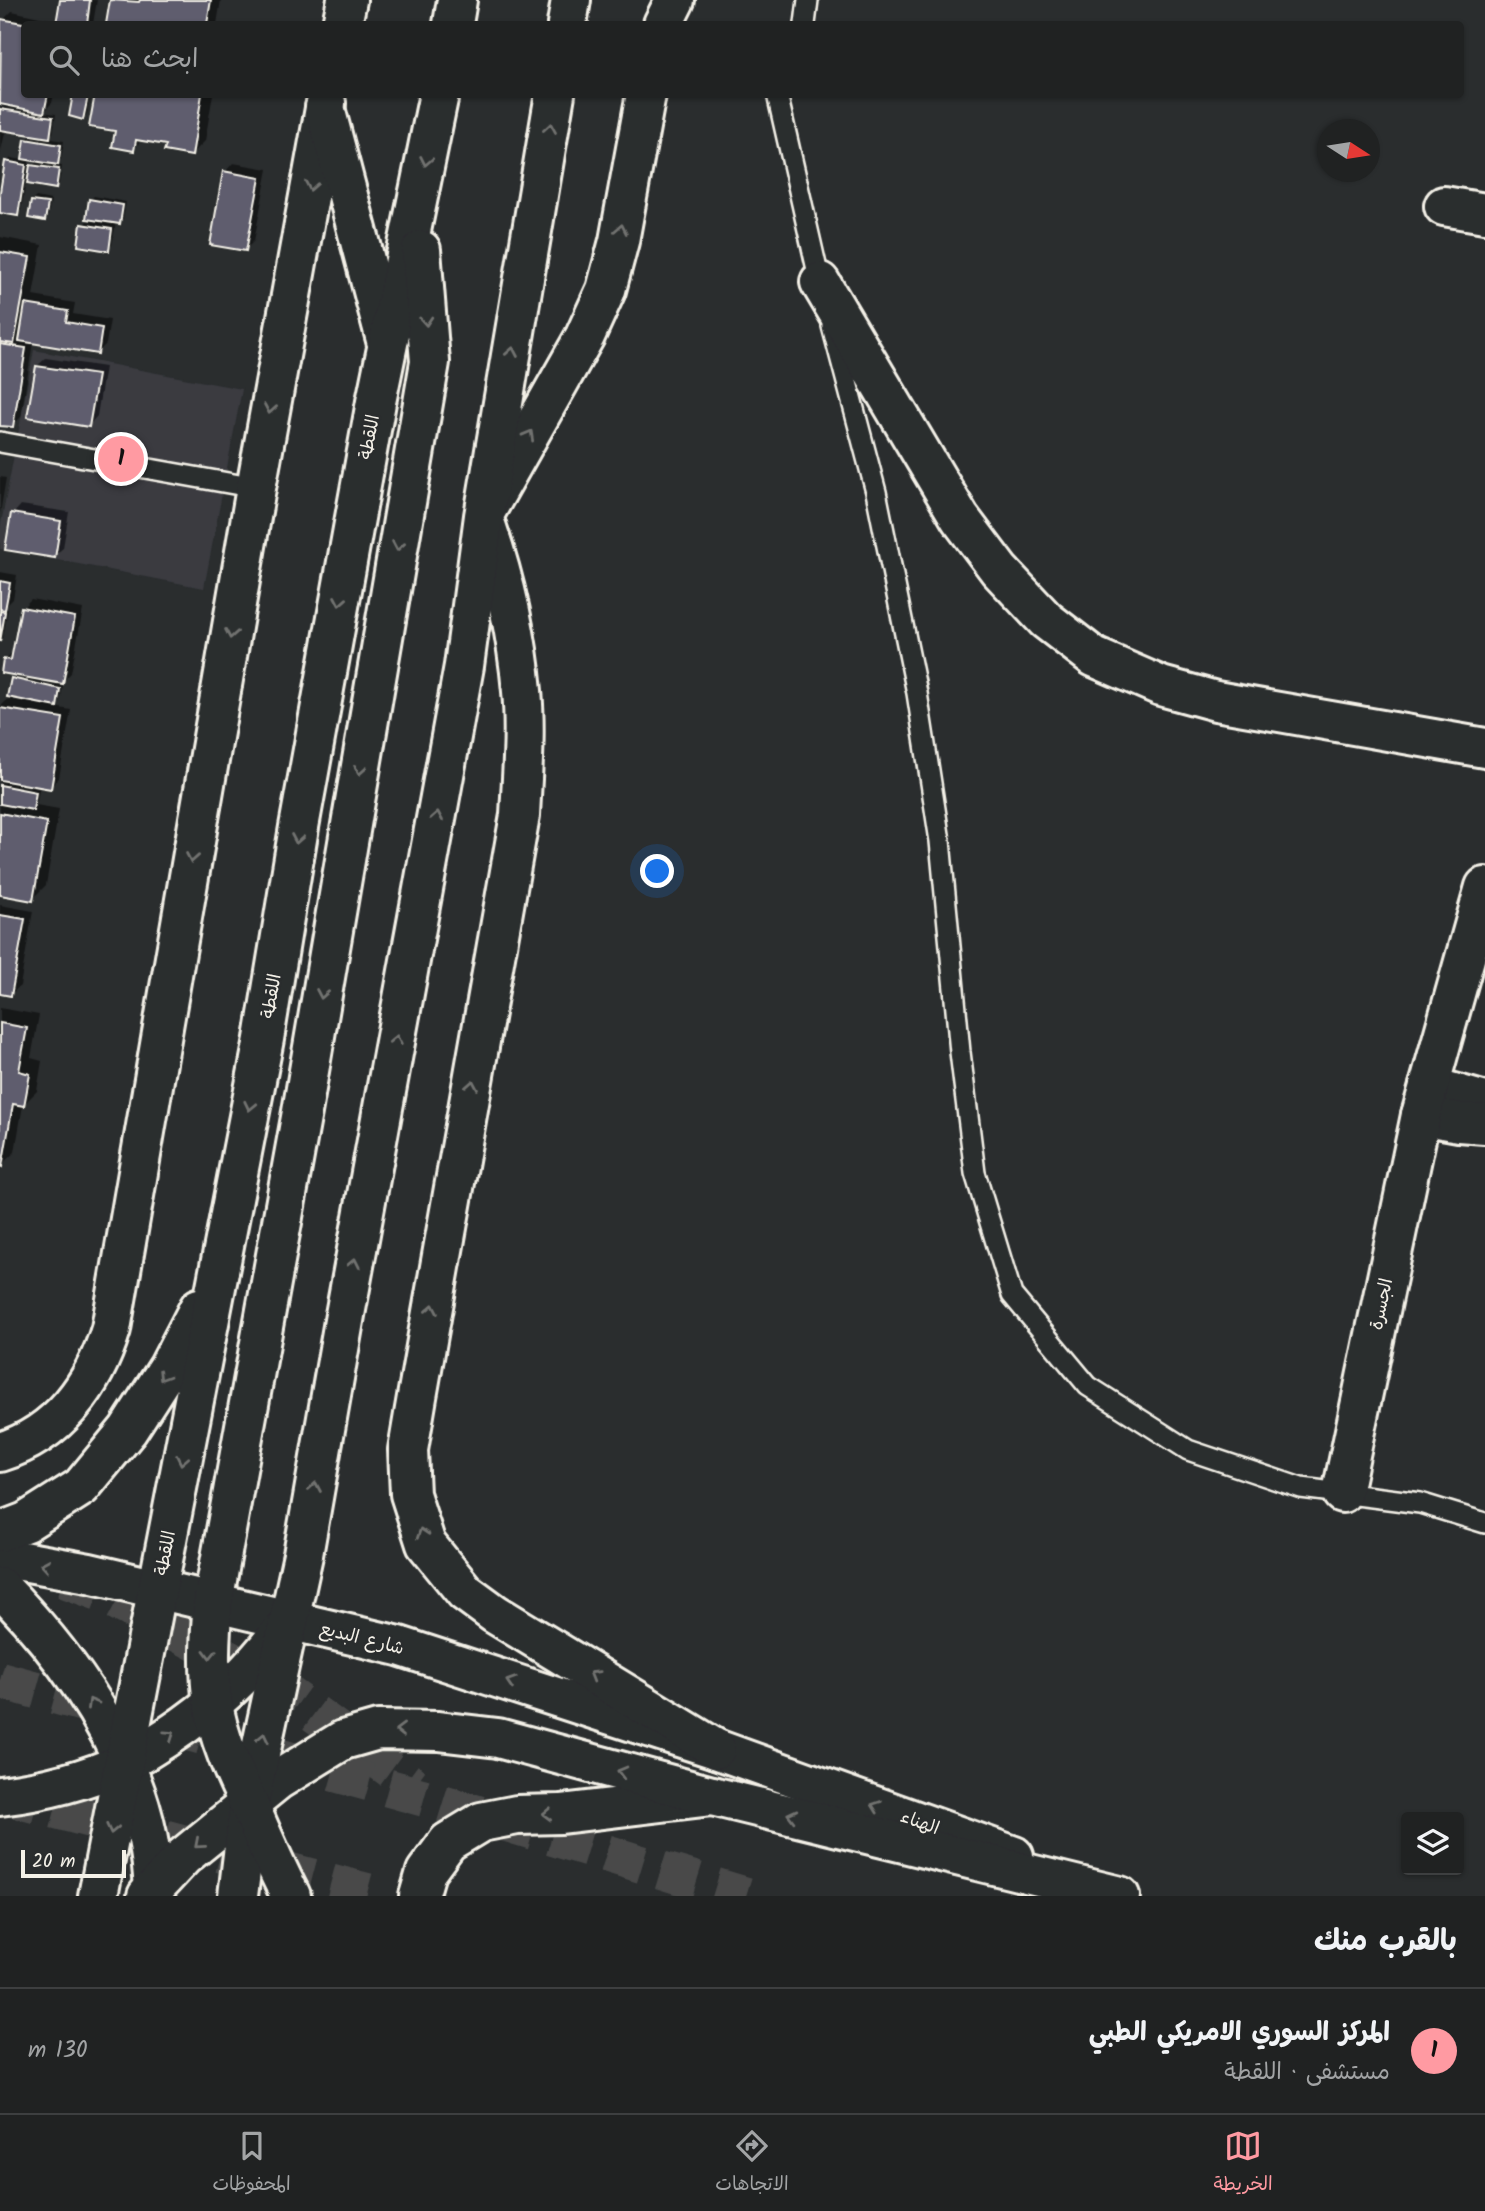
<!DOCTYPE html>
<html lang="ar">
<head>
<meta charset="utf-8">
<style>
	:root { --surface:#202222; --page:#282a2a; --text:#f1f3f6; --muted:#a2a4a5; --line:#3d3f40; --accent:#ff9aa2 }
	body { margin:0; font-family:Kalam,"Playpen Sans Arabic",sans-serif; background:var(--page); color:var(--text); direction:rtl }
	.controls { position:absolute; right:21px; bottom:21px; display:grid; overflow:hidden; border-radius:7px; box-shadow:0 2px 5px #0004 }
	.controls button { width:63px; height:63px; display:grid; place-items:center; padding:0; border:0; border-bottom:2px solid var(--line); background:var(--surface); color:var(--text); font:35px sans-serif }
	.compass { position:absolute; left:1317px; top:119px; width:63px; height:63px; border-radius:50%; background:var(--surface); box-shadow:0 2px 5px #0004; rotate:102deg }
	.scale { position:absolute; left:21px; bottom:18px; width:105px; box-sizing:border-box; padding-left:7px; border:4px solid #f4f1e8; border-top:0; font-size:19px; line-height:24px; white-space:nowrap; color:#f4f1e8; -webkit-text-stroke:5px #2a2d2e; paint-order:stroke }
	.you { position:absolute; left:658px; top:872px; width:24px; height:24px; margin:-18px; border:5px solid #fff; border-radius:50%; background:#1a73e8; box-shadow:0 0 0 10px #1a73e833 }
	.badge { display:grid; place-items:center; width:46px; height:46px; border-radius:50%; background:var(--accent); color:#111; font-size:23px; font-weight:700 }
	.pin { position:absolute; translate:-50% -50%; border:4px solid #fff; box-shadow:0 2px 7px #0006 }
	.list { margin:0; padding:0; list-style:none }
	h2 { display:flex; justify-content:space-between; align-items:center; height:91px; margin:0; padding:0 28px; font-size:30px }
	h2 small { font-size:23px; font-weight:400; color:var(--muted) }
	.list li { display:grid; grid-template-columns:46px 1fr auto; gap:21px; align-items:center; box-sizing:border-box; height:126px; padding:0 28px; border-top:2px solid var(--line) }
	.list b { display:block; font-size:26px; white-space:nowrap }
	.list p { margin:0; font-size:23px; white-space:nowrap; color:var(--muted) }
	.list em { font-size:23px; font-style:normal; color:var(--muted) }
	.icon { flex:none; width:38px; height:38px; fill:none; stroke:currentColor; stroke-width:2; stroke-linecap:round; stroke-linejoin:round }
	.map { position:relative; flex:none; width:1485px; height:1896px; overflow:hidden; direction:ltr }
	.search { position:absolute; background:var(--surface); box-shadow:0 2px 5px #0004; left:21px; right:21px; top:21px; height:77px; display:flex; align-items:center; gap:18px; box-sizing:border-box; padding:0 24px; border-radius:7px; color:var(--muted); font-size:26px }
	.sheet { height:217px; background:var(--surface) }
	nav { display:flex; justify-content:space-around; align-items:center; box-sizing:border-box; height:98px; border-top:2px solid var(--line); background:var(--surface); font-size:19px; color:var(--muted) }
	nav a { display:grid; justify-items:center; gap:4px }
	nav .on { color:var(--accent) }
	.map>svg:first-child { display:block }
</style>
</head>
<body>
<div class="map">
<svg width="1485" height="1896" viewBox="0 0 1485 1896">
	<rect width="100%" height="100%" fill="#2a2d2e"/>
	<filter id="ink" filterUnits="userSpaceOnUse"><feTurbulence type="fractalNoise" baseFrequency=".0143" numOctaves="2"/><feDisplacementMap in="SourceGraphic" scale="14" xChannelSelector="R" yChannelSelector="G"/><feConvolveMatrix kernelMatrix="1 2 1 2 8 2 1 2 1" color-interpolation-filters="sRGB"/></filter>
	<g filter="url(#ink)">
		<polygon fill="#3a3b41" points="34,350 242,389 204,588 0,549 0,529"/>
		<g fill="#0007" fill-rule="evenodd">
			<polygon points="92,0 97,0 93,24 88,24"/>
			<polygon points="112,0 221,0 217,24 108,24"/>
			<path d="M12 11 53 20 52 24H24V94H54L52 103 43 112 56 114 53 133 47 138 64 141 61 159 55 165 62 166 59 183 56 187 26 182 21 210 17 214 0 211 7 162 11 158 24 160 27 139 33 134 6 129 0 155V108L5 104 0 103V35L3 20ZM30 158 38 160 28 170Z"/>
			<polygon points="75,94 90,94 87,114 83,118"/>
			<polygon points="96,94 213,94 205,141 192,154 168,143 143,139 133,149 117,130"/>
			<polygon points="233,163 268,169 254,241 246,249 225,172"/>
			<polygon points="94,196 126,202 123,219 119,222 116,222 112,245 108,249 83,225 90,218 90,200"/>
			<polygon points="36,197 51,200 48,215 45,219 32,201"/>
			<polygon points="0,237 42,245 33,296 75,303 73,314 110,320 106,344 97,353 33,342 21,417 12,426 0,424 0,355 2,345 5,341 0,340"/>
			<polygon points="46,358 105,367 97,416 89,425 37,366"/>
			<polygon points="0,477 6,478 0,514"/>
			<polygon points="21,505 69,512 63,548 54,556 13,514"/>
			<polygon points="0,572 17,575 13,599 4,608 8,609 3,637 0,640"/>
			<polygon points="31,599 83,609 71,673 60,684 63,685 60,702 54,707 71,710 59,778 50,787 40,785 36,805 59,809 46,885 32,899 0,893 0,707 11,696 12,679 17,674 5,660 13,651 22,608"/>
			<polygon points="0,905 33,911 20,986 11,994 0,993"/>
			<polygon points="0,1008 39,1015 31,1058 42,1061 37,1091 23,1105 15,1152 1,1165"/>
		</g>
		<g fill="#5e5d6e" stroke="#f4f1e8" stroke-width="2">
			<polygon points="60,0 90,0 87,24 56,24"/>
			<polygon points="110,0 139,2 140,0 211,0 207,24 106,24"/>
			<polygon points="1,19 28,24 24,24 24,94 48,94 44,113 0,104"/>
			<polygon points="73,94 88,96 83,120 69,116"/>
			<polygon points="95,94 202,94 192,156 164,151 166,145 136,140 134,151 112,147 115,131 89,127"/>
			<polygon points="0,109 53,117 50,138 0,130"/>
			<polygon points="25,139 61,145 58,165 22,159"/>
			<polygon points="5,161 26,165 18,216 0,213 0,192"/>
			<polygon points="30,165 59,169 56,189 27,184"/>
			<polygon points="223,171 260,178 246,251 210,245"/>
			<polygon points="89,199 123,205 120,224 86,219"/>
			<polygon points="31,201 48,203 45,221 28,218"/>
			<polygon points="81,224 112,229 109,251 78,246"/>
			<polygon points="0,252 30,257 14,344 0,342"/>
			<polygon points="25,304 68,311 66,322 102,328 98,354 19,341"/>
			<polygon points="0,344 26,348 13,427 0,426"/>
			<polygon points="36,366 98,375 89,427 27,417"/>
			<polygon points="11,513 61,521 55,558 5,550"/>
			<polygon points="0,581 10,583 5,610 0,609"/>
			<polygon points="21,607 75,617 63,684 1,673 3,659 11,660"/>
			<polygon points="0,611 5,612 0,642"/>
			<polygon points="11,678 60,689 57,707 7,697"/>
			<polygon points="0,708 63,718 51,789 0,780"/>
			<polygon points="0,785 36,792 33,810 0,804"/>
			<polygon points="0,813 47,822 33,901 0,895"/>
			<polygon points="0,915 25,919 11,996 0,994"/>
			<polygon points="0,1023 27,1028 19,1071 30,1074 24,1106 13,1104 2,1167 0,1166"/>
		</g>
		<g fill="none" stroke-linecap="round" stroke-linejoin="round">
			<g stroke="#484a4a" stroke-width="38" stroke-dasharray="38 19" stroke-linecap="butt">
				<polyline points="64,1579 99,1592 270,1681 414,1786"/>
				<polyline points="0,1680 203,1736"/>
				<polyline points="278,1757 432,1800 746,1896"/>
				<polyline points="0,1795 382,1896"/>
			</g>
			<defs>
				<g id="lane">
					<polyline points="805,24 808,0"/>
					<polyline points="777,94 821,287"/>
					<polyline points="832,326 876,492 917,693 940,841 960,1052 975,1173 1012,1295 1088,1386 1188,1450 1301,1488 1420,1503 1485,1523"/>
					<polyline points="0,442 256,488"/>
				</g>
				<g id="street">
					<polyline points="342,24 347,0"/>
					<polyline points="663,24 675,0"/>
					<polyline points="1444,206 1485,213"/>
					<polyline points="820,282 960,518 999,570 1046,620 1094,657 1161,686 1216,701 1485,748"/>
					<polyline points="486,511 585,336 606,290 619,241 646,94"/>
					<polyline points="1429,1086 1485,1102"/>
					<polyline points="1421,1115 1459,1122 1485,1124"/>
					<path d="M0 1452C59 1434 94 1385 111 1329L256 488 326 103"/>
					<polyline points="1342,1493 1421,1115 1485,887"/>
				</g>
				<g id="secondary">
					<polyline points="0,1557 89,1573 399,1646 716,1749 1014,1856"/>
					<polyline points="419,1896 426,1872 448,1842 481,1822 517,1815 561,1814 712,1796"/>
				</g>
				<g id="primary">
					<polyline points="453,24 457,0"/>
					<polyline points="567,24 571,0"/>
					<polyline points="325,108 386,340"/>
					<path d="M487 528C505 581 517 635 522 691 526 732 522 774 520 815L417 1397 408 1450 410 1494 426 1544 465 1592 495 1614 716 1749"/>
					<polyline points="0,1532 26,1522 81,1487 128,1430 168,1368 199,1308"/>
					<path d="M0 1587C81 1670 152 1775 154 1896"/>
					<path d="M0 1796C42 1791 86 1780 125 1762 139 1756 153 1746 167 1737 214 1706 250 1673 284 1627"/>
					<polyline points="98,1896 264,1039 299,827 376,402 439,94"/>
					<polyline points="147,1896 183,1857 278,1780 343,1740 378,1730 438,1731 498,1738 712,1796 1120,1896"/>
					<polyline points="238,1896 249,1805 303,1555 345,1315 464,666 484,516 555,94"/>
					<path d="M291 1896C275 1866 262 1835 249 1804 234 1772 218 1738 213 1703 208 1669 210 1636 213 1602L302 1112 430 362 421 250"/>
				</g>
			</defs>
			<use href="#lane" stroke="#f4f1e8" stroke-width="24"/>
			<use href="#street" stroke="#f4f1e8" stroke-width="44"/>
			<use href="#secondary" stroke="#f4f1e8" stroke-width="44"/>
			<use href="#primary" stroke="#f4f1e8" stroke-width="44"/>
			<use href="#lane" stroke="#2a2d2e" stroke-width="19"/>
			<use href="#street" stroke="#2a2d2e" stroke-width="38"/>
			<use href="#secondary" stroke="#2a2d2e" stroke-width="38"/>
			<use href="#primary" stroke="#2a2d2e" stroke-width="38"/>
		</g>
		<defs><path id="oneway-chevron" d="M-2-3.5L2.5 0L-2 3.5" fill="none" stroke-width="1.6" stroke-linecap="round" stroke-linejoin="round" transform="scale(1.75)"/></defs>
		<g stroke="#71726f">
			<use href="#oneway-chevron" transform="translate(550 128) rotate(-81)"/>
			<use href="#oneway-chevron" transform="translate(426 161) rotate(101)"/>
			<use href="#oneway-chevron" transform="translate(311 186) rotate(100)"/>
			<use href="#oneway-chevron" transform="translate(621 229) rotate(-79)"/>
			<use href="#oneway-chevron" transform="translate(426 321) rotate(86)"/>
			<use href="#oneway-chevron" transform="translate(512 352) rotate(-80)"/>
			<use href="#oneway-chevron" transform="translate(270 409) rotate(100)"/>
			<use href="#oneway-chevron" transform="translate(529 435) rotate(-61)"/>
			<use href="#oneway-chevron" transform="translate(398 546) rotate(100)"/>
			<use href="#oneway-chevron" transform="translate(340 601) rotate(100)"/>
			<use href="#oneway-chevron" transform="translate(231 634) rotate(100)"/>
			<use href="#oneway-chevron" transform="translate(360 770) rotate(100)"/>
			<use href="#oneway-chevron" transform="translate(437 816) rotate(-80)"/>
			<use href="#oneway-chevron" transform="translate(297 839) rotate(100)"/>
			<use href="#oneway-chevron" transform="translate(192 858) rotate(100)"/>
			<use href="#oneway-chevron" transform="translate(322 994) rotate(100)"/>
			<use href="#oneway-chevron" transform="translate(396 1040) rotate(-79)"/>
			<use href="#oneway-chevron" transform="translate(472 1085) rotate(-80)"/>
			<use href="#oneway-chevron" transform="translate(250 1106) rotate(102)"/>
			<use href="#oneway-chevron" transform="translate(354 1263) rotate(-79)"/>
			<use href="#oneway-chevron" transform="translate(432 1309) rotate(-80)"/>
			<use href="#oneway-chevron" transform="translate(163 1376) rotate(122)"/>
			<use href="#oneway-chevron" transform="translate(182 1460) rotate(101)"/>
			<use href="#oneway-chevron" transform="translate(315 1487) rotate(-80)"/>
			<use href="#oneway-chevron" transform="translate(422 1533) rotate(-109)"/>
			<use href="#oneway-chevron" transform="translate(45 1565) rotate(-170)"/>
			<use href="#oneway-chevron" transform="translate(210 1654) rotate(91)"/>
			<use href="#oneway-chevron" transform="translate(594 1675) rotate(-149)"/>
			<use href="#oneway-chevron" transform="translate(511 1682) rotate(-162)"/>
			<use href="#oneway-chevron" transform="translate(92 1703) rotate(-120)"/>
			<use href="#oneway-chevron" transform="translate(400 1730) rotate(-179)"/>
			<use href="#oneway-chevron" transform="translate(170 1735) rotate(-34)"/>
			<use href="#oneway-chevron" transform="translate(263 1738) rotate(-78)"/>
			<use href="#oneway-chevron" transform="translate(622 1772) rotate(-165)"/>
			<use href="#oneway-chevron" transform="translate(876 1806) rotate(-160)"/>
			<use href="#oneway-chevron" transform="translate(547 1814) rotate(178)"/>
			<use href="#oneway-chevron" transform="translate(792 1815) rotate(-166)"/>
			<use href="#oneway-chevron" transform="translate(112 1829) rotate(102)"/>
			<use href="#oneway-chevron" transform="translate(199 1844) rotate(139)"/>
		</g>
	</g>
	<g text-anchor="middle" stroke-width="5" stroke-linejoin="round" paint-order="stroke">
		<g font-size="18" fill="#f4f1e8" stroke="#2a2d2e">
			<text transform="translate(369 437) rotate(-79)" y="6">اللقطة</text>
			<text transform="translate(271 996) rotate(-80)" y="6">اللقطة</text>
			<text transform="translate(1381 1304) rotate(-78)" y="6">الجسرة</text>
			<text transform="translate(165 1553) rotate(-79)" y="6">اللقطة</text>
			<text transform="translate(362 1638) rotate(14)" y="6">شارع البديع</text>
			<text transform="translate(920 1822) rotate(20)" y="6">الهناء</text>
		</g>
	</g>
</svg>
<div class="controls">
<button><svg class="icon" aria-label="layers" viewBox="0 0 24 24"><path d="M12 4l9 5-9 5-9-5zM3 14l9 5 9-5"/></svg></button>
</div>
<svg class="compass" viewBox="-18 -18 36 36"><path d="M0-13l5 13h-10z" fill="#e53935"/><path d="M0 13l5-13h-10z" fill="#a2a4a5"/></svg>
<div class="scale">20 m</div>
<div class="you"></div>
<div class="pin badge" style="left:121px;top:459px">1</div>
<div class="search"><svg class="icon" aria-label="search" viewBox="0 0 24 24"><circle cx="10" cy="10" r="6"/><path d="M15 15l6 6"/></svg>ابحث هنا</div>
</div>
<section class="sheet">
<h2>بالقرب منك<small></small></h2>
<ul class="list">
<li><span class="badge">1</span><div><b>المركز السوري الامريكي الطبي</b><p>مستشفى · اللقطة</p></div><em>130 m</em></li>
</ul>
</section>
<nav>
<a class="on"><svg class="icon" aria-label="map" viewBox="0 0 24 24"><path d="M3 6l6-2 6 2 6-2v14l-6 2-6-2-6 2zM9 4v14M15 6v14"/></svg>الخريطة</a>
<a><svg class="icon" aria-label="directions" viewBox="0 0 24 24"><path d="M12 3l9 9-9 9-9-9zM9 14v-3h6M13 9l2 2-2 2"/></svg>الاتجاهات</a>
<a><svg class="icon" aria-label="saved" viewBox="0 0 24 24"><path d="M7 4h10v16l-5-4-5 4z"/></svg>المحفوظات</a>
</nav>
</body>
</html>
